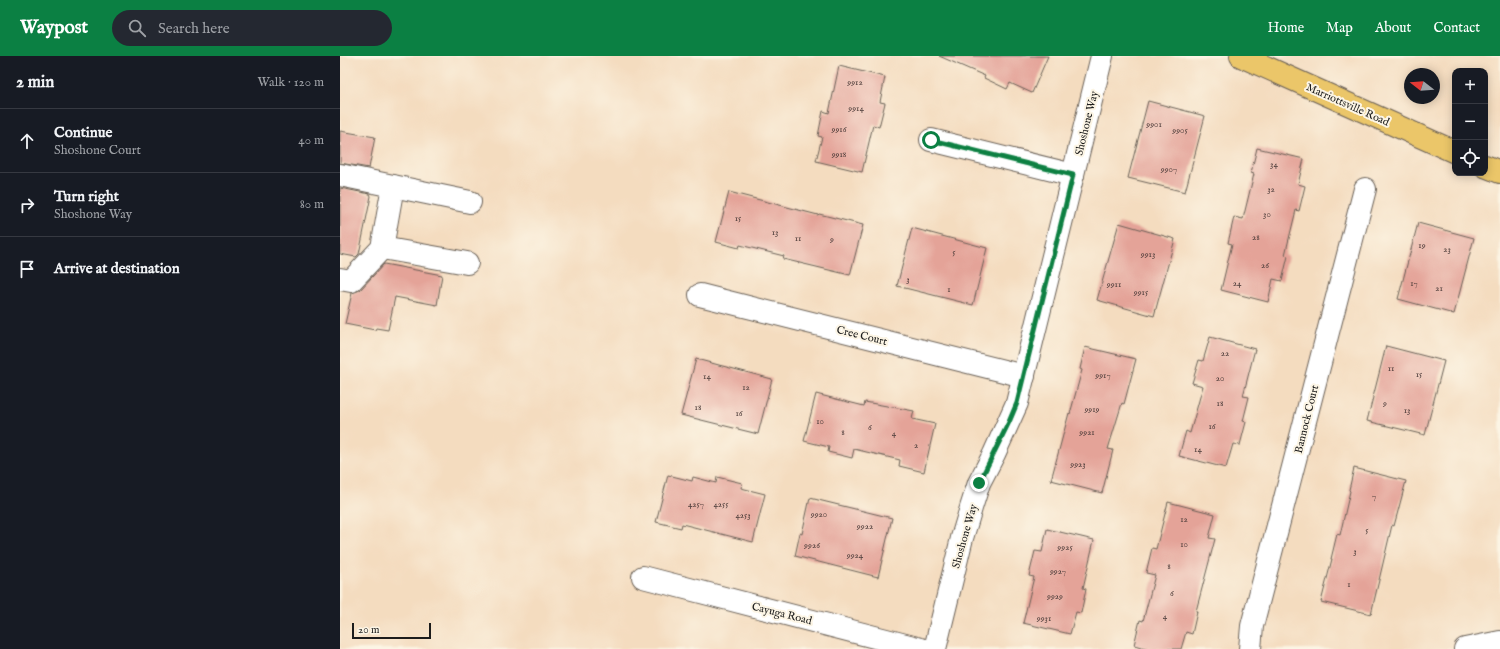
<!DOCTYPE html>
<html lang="en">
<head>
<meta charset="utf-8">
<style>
	:root { --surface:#171b24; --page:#242831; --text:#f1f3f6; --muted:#9ea1a6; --line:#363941; --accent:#0b8043 }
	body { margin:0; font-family:"IM FELL English",serif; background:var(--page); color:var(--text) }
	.controls { position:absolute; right:12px; top:12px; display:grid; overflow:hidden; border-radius:8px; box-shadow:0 2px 10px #0003 }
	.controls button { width:36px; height:36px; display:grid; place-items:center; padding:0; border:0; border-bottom:1px solid var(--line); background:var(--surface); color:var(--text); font:20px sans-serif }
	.compass { position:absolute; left:1064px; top:12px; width:36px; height:36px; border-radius:50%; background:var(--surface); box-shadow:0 2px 10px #0003; rotate:287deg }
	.scale { position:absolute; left:12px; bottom:10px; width:79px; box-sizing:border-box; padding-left:4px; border:2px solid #1c1c1c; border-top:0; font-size:11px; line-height:14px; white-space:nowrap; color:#1c1c1c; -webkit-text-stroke:3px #fcf5e5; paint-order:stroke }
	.stop { position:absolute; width:12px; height:12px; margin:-9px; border:3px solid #0b8043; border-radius:50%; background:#fff }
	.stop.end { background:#0b8043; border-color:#fff; box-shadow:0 1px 4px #0008 }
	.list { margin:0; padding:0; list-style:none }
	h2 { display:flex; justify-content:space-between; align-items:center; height:52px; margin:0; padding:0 16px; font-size:17px }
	h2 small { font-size:13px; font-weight:400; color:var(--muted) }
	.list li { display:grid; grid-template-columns:26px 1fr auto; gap:12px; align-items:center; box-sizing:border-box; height:64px; padding:0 16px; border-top:1px solid var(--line) }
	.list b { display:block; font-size:15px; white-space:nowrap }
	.list p { margin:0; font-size:13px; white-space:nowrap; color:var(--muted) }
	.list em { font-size:13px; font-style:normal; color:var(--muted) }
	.icon { flex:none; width:22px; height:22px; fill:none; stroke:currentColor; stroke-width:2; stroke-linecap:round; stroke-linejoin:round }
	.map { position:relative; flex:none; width:1160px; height:593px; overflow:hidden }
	header { display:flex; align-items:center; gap:24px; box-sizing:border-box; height:56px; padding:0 20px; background:var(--accent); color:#fff }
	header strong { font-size:19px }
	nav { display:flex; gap:22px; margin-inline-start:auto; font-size:14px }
	.search { width:280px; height:36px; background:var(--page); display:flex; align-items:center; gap:10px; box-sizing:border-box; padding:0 14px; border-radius:22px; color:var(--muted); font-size:15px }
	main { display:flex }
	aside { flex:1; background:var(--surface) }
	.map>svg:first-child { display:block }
</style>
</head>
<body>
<header>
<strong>Waypost</strong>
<div class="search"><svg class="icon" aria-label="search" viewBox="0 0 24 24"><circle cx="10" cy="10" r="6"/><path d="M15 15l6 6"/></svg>Search here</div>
<nav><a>Home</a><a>Map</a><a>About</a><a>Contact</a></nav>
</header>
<main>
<aside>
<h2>2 min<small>Walk · 120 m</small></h2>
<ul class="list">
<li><svg class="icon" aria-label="ahead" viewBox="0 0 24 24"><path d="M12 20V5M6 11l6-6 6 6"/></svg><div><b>Continue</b><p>Shoshone Court</p></div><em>40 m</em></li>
<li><svg class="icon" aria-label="right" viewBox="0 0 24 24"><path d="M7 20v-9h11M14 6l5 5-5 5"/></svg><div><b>Turn right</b><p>Shoshone Way</p></div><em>80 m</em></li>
<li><svg class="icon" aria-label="arrive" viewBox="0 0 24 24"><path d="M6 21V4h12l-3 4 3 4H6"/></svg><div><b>Arrive at destination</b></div></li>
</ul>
</aside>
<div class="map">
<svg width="1160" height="593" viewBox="0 0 1160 593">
	<rect width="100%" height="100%" fill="#fcf5e5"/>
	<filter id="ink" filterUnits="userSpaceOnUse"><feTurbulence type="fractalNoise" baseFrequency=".025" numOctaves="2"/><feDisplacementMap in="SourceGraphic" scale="8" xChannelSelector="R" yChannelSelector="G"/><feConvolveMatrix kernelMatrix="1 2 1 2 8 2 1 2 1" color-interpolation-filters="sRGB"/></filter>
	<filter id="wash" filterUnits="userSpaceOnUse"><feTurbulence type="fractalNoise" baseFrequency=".012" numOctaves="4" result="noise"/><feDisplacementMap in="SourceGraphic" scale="16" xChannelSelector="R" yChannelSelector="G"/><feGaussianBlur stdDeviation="0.9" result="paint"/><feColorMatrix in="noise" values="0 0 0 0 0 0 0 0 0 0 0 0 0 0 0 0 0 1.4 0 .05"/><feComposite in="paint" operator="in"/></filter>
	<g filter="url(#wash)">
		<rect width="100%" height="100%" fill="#f4dcbf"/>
		<g id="blocks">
			<g fill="#e4a398">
				<polygon points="599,0 708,0 692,37 670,27 667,33 644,22 645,20"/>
				<polygon points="499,10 545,21 540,46 545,47 539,71 533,69 522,116 476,105 482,81 478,80 483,55 489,57"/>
				<polygon points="808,45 865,60 845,136 788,122"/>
				<polygon points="0,75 35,81 29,112 0,107"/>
				<polygon points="917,92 964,103 958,128 965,130 959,155 956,154 945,199 948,200 942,225 933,223 928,246 881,234 892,188 888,187 894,161 903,163 914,118 911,117"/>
				<polygon points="0,132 30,138 31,140 19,198 16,201 0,198"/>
				<polygon points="389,136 478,159 479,158 523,169 510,219 443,203 444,200 400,189 399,192 376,186"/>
				<polygon points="779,167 835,183 814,260 757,244"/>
				<polygon points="1078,167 1134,182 1114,258 1058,243"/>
				<polygon points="572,172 647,192 633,249 557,230"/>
				<polygon points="44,208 102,219 97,249 55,241 48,274 36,272 35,274 5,268 12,237 20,234"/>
				<polygon points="870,281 915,293 903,340 909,341 903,365 906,366 900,389 893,388 886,412 839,400 846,375 850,377 863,330 852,327 859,304 863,305"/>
				<polygon points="1046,290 1104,305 1085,379 1027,365"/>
				<polygon points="745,291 796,303 784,348 782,347 768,393 773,394 762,437 711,424 729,357 730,358 742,314 740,313"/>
				<polygon points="356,303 432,323 418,378 341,359"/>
				<polygon points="476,338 524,350 525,346 574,355 572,363 595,368 584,416 559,410 560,404 514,393 512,402 488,396 489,391 464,385"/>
				<polygon points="1014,412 1066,425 1054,470 1052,469 1031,558 981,546 992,503 991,503 997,478 1000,479 1010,435 1009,434"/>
				<polygon points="328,419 352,425 353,421 376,427 377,421 402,427 401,432 425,438 413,486 342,468 341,472 316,466"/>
				<polygon points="470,442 552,462 538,521 455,500 460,477 462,478"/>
				<polygon points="828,446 875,458 869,482 875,483 856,555 857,556 852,578 846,576 841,593 809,593 794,589 800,564 803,565 815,519 806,517 812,492 816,493"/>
				<polygon points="707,473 754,484 743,532 746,533 741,557 736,556 730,578 683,567 694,521 689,520 695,495 702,496"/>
			</g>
		</g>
	</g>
	<g filter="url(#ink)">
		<use href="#blocks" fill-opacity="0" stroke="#685f55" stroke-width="1"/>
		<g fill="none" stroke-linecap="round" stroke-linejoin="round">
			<defs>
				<g id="minor">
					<polyline points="591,84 733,119"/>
					<polyline points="0,119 130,146"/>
					<polyline points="42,192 127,207"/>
					<polyline points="0,223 11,225 42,192 53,130"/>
					<polyline points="360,239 684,320"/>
					<polyline points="303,521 581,593"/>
					<polyline points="595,593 622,482 631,452 639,427 654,398 677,347 762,0"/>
					<polyline points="910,593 912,570 1025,133"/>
					<polyline points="1125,593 1160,586"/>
				</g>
				<g id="major">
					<polyline points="901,0 1115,96"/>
					<polyline points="1145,110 1160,116"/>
				</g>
			</defs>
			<use href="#minor" stroke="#685f55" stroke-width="24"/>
			<use href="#major" stroke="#685f55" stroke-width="24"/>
			<use href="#minor" stroke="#fff" stroke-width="22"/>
			<use href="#major" stroke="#ebc669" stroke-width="22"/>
		</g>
	</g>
	<g fill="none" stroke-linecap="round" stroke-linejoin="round" filter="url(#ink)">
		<polyline stroke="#0b8043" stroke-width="5" points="591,84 733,119 677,347 669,366 639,427"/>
	</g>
	<g text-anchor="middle" stroke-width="4" stroke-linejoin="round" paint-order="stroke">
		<g font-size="9" fill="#4e3e3b">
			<text x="515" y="29">9912</text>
			<text x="516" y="55">9914</text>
			<text x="814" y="71">9901</text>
			<text x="499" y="76">9916</text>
			<text x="840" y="77">9905</text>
			<text x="499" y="101">9918</text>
			<text x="934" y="111">34</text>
			<text x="829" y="116">9907</text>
			<text x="931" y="136">32</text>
			<text x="927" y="161">30</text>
			<text x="398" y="165">15</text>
			<text x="435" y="179">13</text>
			<text x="916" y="184">28</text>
			<text x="458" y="185">11</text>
			<text x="492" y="186">9</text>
			<text x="1082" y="192">19</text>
			<text x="1107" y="196">23</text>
			<text x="614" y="199">5</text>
			<text x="808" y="201">9913</text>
			<text x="925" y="212">26</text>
			<text x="568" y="226">3</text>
			<text x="897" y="230">24</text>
			<text x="1074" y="230">17</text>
			<text x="774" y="231">9911</text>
			<text x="1099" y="235">21</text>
			<text x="609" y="236">1</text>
			<text x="801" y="239">9915</text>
			<text x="885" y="300">22</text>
			<text x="1051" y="315">11</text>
			<text x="1079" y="321">15</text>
			<text x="763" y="322">9917</text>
			<text x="367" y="323">14</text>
			<text x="880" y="325">20</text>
			<text x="406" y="334">12</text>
			<text x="880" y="350">18</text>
			<text x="1045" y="350">9</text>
			<text x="358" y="354">18</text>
			<text x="752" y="356">9919</text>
			<text x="1067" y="357">13</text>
			<text x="399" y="360">16</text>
			<text x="480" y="368">10</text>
			<text x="872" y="373">16</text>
			<text x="530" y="374">6</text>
			<text x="503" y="379">8</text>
			<text x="747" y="379">9921</text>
			<text x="554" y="380">4</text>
			<text x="576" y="392">2</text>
			<text x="858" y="396">14</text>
			<text x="738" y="411">9923</text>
			<text x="1034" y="443">7</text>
			<text x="356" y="451">4257</text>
			<text x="381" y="451">4255</text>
			<text x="479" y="461">9920</text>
			<text x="403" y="462">4253</text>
			<text x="844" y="466">12</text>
			<text x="525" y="473">9922</text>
			<text x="1027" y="477">5</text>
			<text x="844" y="491">10</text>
			<text x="472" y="492">9926</text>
			<text x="725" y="494">9925</text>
			<text x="1015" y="498">3</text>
			<text x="515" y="502">9924</text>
			<text x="829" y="513">8</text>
			<text x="718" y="518">9927</text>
			<text x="1009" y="531">1</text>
			<text x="832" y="540">6</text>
			<text x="715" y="543">9929</text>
			<text x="825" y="563">4</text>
			<text x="704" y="565">9931</text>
		</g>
		<g font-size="11" fill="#1c1c1c" stroke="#fcf5e5">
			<text transform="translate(1008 48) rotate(24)" y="4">Marriottsville Road</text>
			<text transform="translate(746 67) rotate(-76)" y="4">Shoshone Way</text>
			<text transform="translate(522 279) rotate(14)" y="4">Cree Court</text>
			<text transform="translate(966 363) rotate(-76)" y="4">Bannock Court</text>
			<text transform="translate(624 480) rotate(-74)" y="4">Shoshone Way</text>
			<text transform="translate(442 557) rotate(14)" y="4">Cayuga Road</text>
		</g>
	</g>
</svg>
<div class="controls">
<button>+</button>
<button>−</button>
<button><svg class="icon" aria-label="locate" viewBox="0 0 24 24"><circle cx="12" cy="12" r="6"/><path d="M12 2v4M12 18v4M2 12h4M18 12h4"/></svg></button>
</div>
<svg class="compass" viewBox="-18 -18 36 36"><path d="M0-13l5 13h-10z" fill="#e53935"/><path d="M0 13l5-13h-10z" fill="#9ea1a6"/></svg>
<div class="scale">20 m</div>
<div class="stop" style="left:591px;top:84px"></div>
<div class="stop end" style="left:639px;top:427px"></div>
</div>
</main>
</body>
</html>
